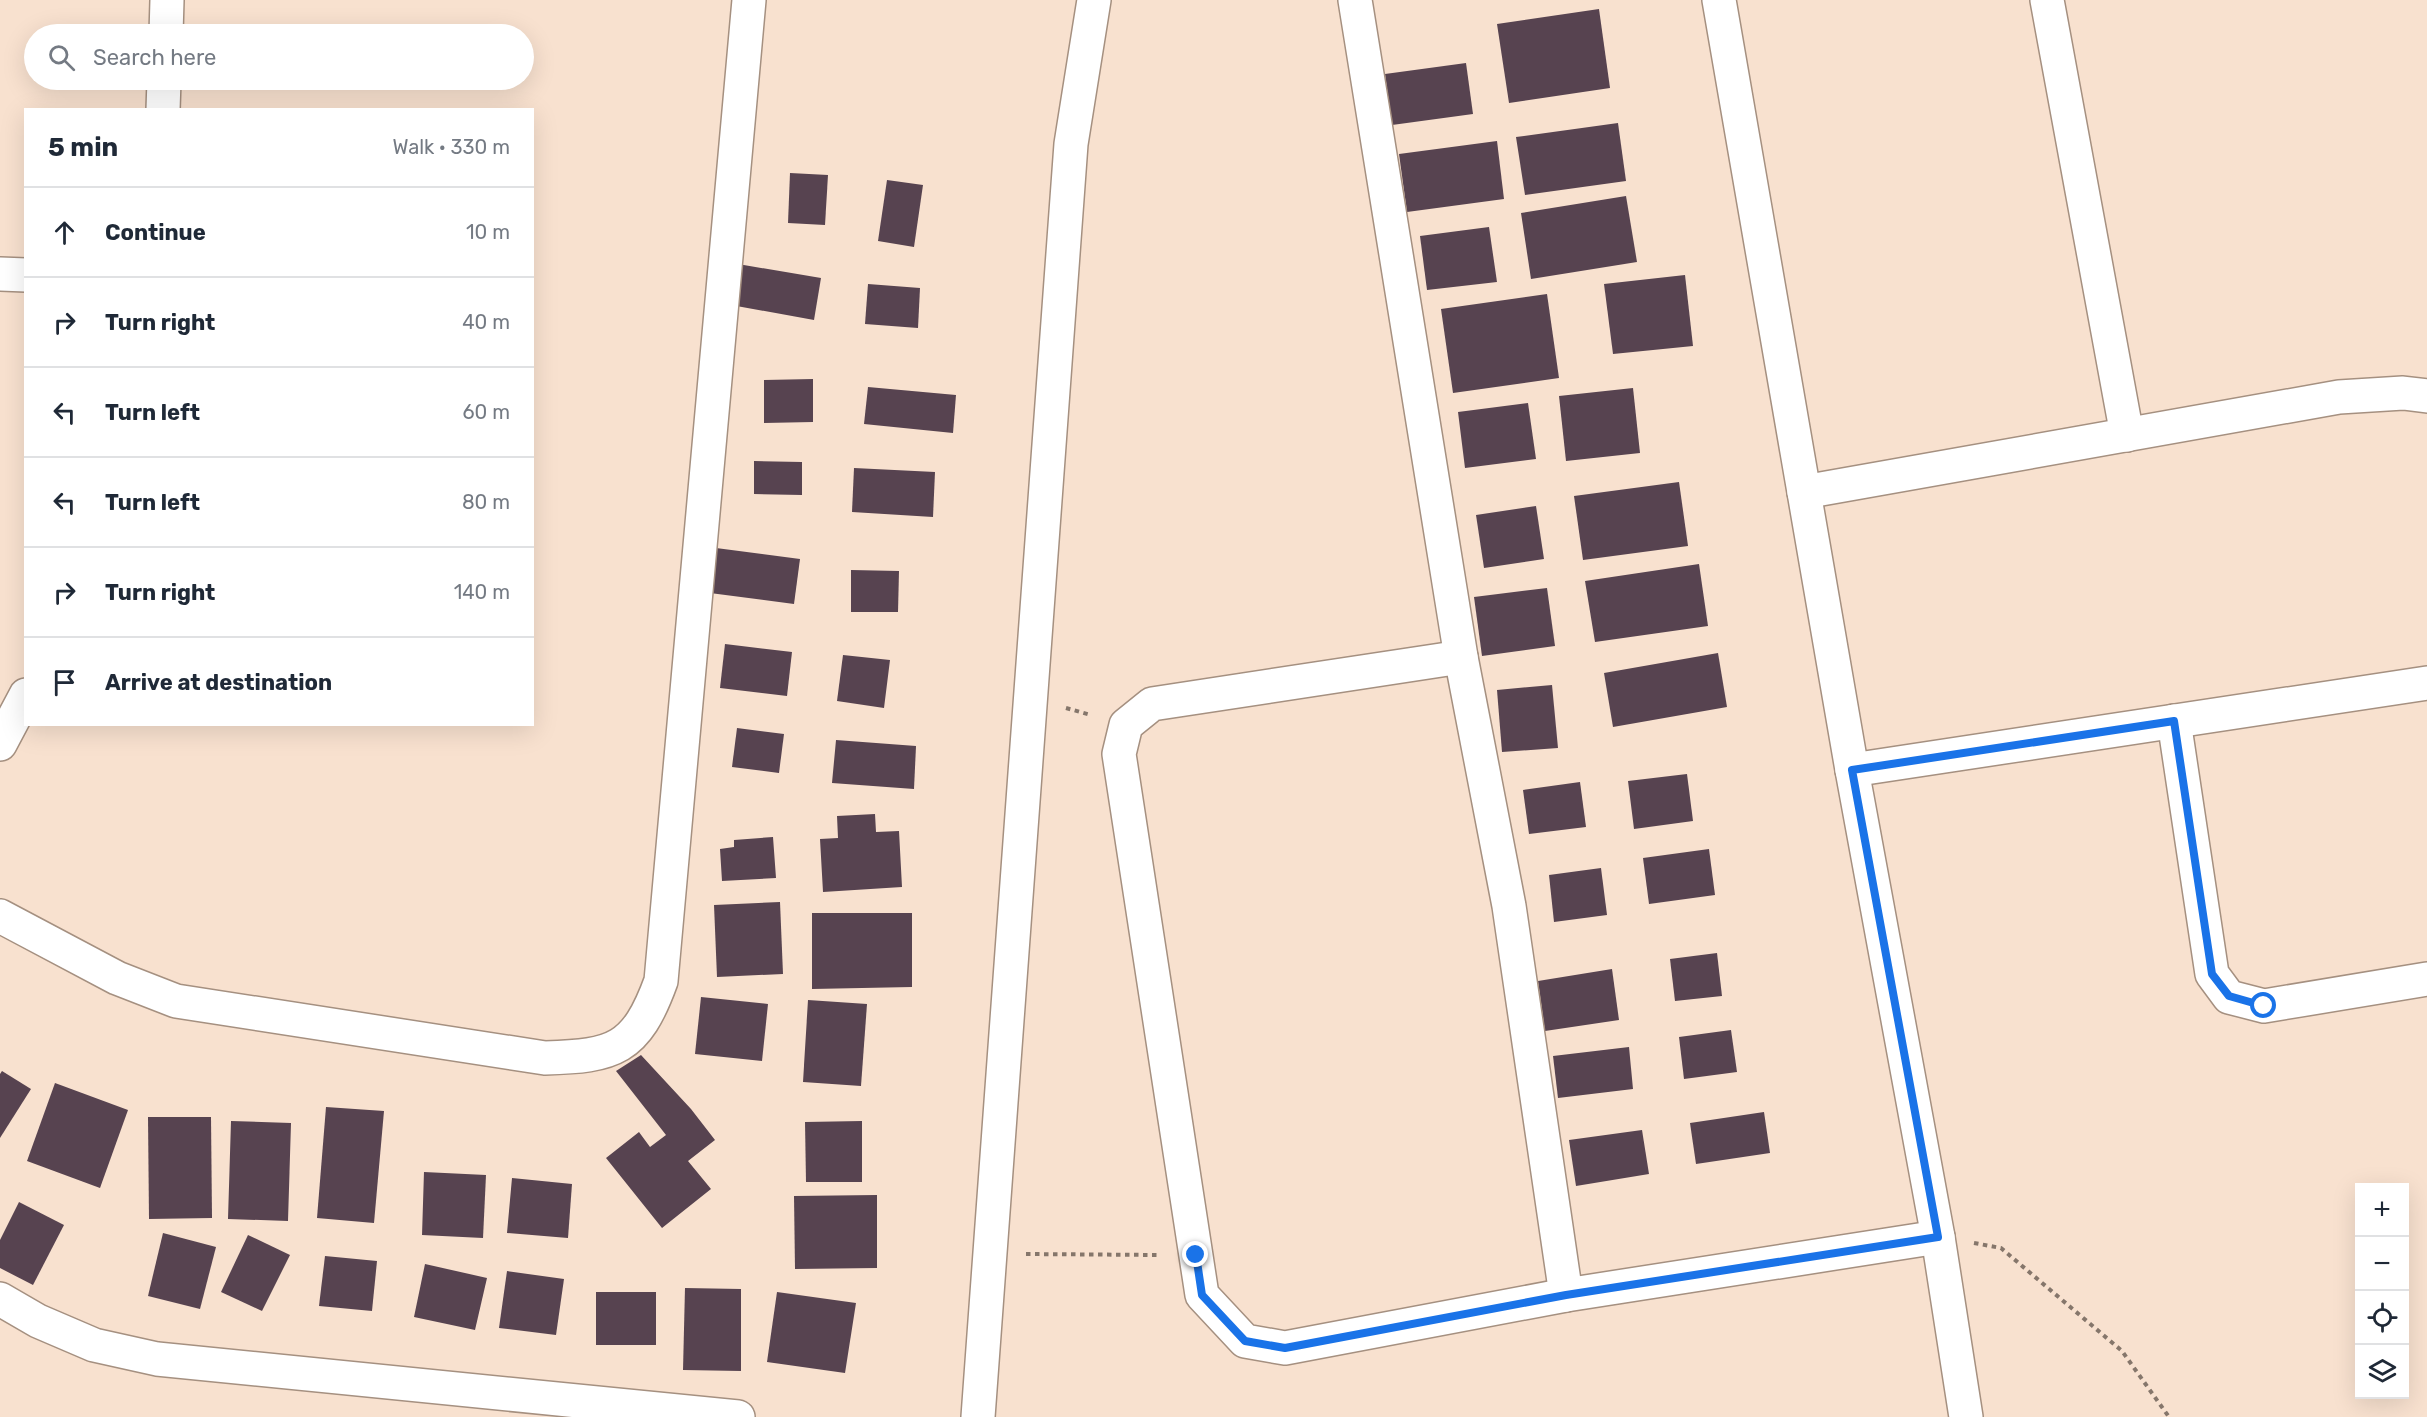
<!DOCTYPE html>
<html lang="en">
<head>
<meta charset="utf-8">
<style>
	:root { --surface:#fff; --page:#f2f2f3; --text:#1f2937; --muted:#747a83; --line:#e0e1e3 }
	body { margin:0; font-family:Rubik,sans-serif; background:var(--page); color:var(--text) }
	.controls { position:absolute; right:18px; bottom:18px; display:grid; overflow:hidden; border-radius:0px; box-shadow:0 6px 24px #0002 }
	.controls button { width:54px; height:54px; display:grid; place-items:center; padding:0; border:0; border-bottom:2px solid var(--line); background:var(--surface); color:var(--text); font:30px sans-serif }
	.stop { position:absolute; width:18px; height:18px; margin:-14px; border:4px solid #1a73e8; border-radius:50%; background:#fff }
	.stop.end { background:#1a73e8; border-color:#fff; box-shadow:0 2px 6px #0008 }
	.list { margin:0; padding:0; list-style:none }
	h2 { display:flex; justify-content:space-between; align-items:center; height:78px; margin:0; padding:0 24px; font-size:26px }
	h2 small { font-size:20px; font-weight:400; color:var(--muted) }
	.list li { display:grid; grid-template-columns:39px 1fr auto; gap:18px; align-items:center; box-sizing:border-box; height:90px; padding:0 24px; border-top:2px solid var(--line) }
	.list b { display:block; font-size:22px; white-space:nowrap }
	.list em { font-size:20px; font-style:normal; color:var(--muted) }
	.icon { flex:none; width:33px; height:33px; fill:none; stroke:currentColor; stroke-width:2; stroke-linecap:round; stroke-linejoin:round }
	.map { position:relative; flex:none; width:2427px; height:1417px; overflow:hidden }
	.search { position:absolute; background:var(--surface); box-shadow:0 6px 24px #0002; left:24px; top:24px; width:510px; height:66px; display:flex; align-items:center; gap:15px; box-sizing:border-box; padding:0 21px; border-radius:33px; color:var(--muted); font-size:22px }
	.panel { position:absolute; background:var(--surface); box-shadow:0 6px 24px #0002; left:24px; top:108px; width:510px; height:618px; border-radius:0px }
	.map>svg:first-child { display:block }
</style>
</head>
<body>
<div class="map">
<svg width="2427" height="1417" viewBox="0 0 2427 1417">
	<rect width="100%" height="100%" fill="#f8e1cf"/>
	<g fill="#574350">
		<polygon points="1599,9 1610,88 1509,103 1497,24"/>
		<polygon points="1466,63 1473,114 1392,125 1385,74"/>
		<polygon points="1618,123 1626,181 1525,195 1516,137"/>
		<polygon points="1497,141 1504,199 1407,212 1399,154"/>
		<polygon points="790,173 828,175 825,225 788,223"/>
		<polygon points="887,180 923,185 914,247 878,241"/>
		<polygon points="1626,196 1637,262 1531,279 1521,213"/>
		<polygon points="1489,227 1497,282 1427,290 1420,236"/>
		<polygon points="738,264 821,278 814,320 731,305"/>
		<polygon points="1685,275 1693,346 1613,354 1604,284"/>
		<polygon points="868,284 920,288 918,328 865,324"/>
		<polygon points="1547,294 1559,378 1453,393 1441,309"/>
		<polygon points="813,379 813,422 764,423 764,380"/>
		<polygon points="868,387 956,395 953,433 864,424"/>
		<polygon points="1633,388 1640,453 1566,461 1559,396"/>
		<polygon points="1528,403 1536,459 1465,468 1458,412"/>
		<polygon points="754,461 802,462 802,495 754,494"/>
		<polygon points="854,468 935,472 933,517 852,512"/>
		<polygon points="1679,482 1688,546 1583,560 1574,496"/>
		<polygon points="1536,506 1544,559 1484,568 1476,515"/>
		<polygon points="716,548 800,559 794,604 710,593"/>
		<polygon points="1699,564 1708,626 1595,642 1585,581"/>
		<polygon points="851,570 899,571 898,612 851,612"/>
		<polygon points="1547,588 1555,646 1482,656 1474,597"/>
		<polygon points="725,644 792,652 787,696 720,688"/>
		<polygon points="1718,653 1727,707 1613,727 1604,673"/>
		<polygon points="843,655 890,660 884,708 837,701"/>
		<polygon points="1552,685 1558,748 1502,752 1497,690"/>
		<polygon points="737,728 784,734 779,773 732,767"/>
		<polygon points="836,740 916,746 914,789 832,783"/>
		<polygon points="1687,774 1693,821 1634,829 1628,781"/>
		<polygon points="1580,782 1586,827 1529,834 1523,790"/>
		<polygon points="875,814 876,832 899,831 902,887 823,892 820,839 838,838 837,816"/>
		<polygon points="773,837 776,878 722,881 720,849 734,847 734,840"/>
		<polygon points="1709,849 1715,895 1649,904 1643,858"/>
		<polygon points="1601,868 1607,915 1554,922 1549,875"/>
		<polygon points="780,902 783,974 717,977 714,905"/>
		<polygon points="812,913 912,913 912,987 812,989"/>
		<polygon points="1717,953 1722,996 1675,1001 1670,959"/>
		<polygon points="1612,969 1619,1020 1545,1031 1538,981"/>
		<polygon points="701,997 768,1004 762,1061 695,1054"/>
		<polygon points="808,1000 867,1004 861,1086 803,1082"/>
		<polygon points="1731,1030 1737,1072 1684,1079 1679,1037"/>
		<polygon points="1629,1047 1633,1089 1558,1098 1553,1056"/>
		<polygon points="641,1055 691,1109 715,1140 688,1161 711,1189 662,1228 606,1158 639,1132 650,1147 666,1135 616,1071"/>
		<polygon points="2,1071 31,1089 0,1138 0,1074"/>
		<polygon points="55,1083 128,1110 100,1188 27,1161"/>
		<polygon points="326,1107 384,1111 374,1223 317,1218"/>
		<polygon points="1764,1112 1770,1153 1696,1164 1690,1123"/>
		<polygon points="148,1117 211,1117 212,1218 149,1219"/>
		<polygon points="231,1121 291,1123 288,1221 228,1219"/>
		<polygon points="862,1121 862,1182 806,1182 805,1122"/>
		<polygon points="1642,1130 1649,1174 1576,1186 1569,1140"/>
		<polygon points="424,1172 486,1175 483,1238 422,1235"/>
		<polygon points="512,1178 572,1184 568,1238 507,1233"/>
		<polygon points="877,1195 877,1268 795,1269 794,1196"/>
		<polygon points="19,1202 64,1225 33,1285 0,1268 0,1240"/>
		<polygon points="163,1233 216,1247 200,1309 148,1296"/>
		<polygon points="248,1235 290,1255 262,1311 221,1292"/>
		<polygon points="325,1256 377,1261 372,1311 319,1306"/>
		<polygon points="425,1264 487,1278 475,1330 414,1317"/>
		<polygon points="507,1271 564,1279 556,1335 499,1328"/>
		<polygon points="685,1288 741,1289 741,1371 683,1370"/>
		<rect x="596" y="1292" width="60" height="53"/>
		<polygon points="777,1292 856,1303 845,1373 767,1362"/>
	</g>
	<g fill="none" stroke-linecap="round" stroke-linejoin="round">
		<defs>
			<g id="minor">
				<polyline points="1355,0 1461,657 1509,906 1566,1295 1938,1237"/>
				<polyline points="1719,0 1852,770 1938,1237 1966,1417"/>
				<polyline points="2047,0 2127,435"/>
				<polyline points="166,34 167,0"/>
				<polyline points="163,110 164,80"/>
				<polyline points="0,274 26,275"/>
				<polyline points="1804,492 2339,397 2403,393 2427,396"/>
				<polyline points="1461,657 1152,704 1126,725 1119,754 1202,1295 1245,1341 1285,1348 1566,1295"/>
				<polyline points="2174,721 2212,974 2229,997 2264,1006 2427,979"/>
				<polyline points="0,744 26,695"/>
				<polyline points="1852,770 2427,683"/>
				<path d="M0 916 117 978 176 1001 545 1058C614 1056 636 1050 661 981L749 0"/>
				<polyline points="0,1299 38,1321 94,1345 157,1359 738,1417"/>
				<polyline points="978,1417 1071,144 1094,0"/>
			</g>
		</defs>
		<use href="#minor" stroke="#a59080" stroke-width="36"/>
		<g stroke="#85766b" stroke-width="4" stroke-dasharray="4.5 4.5" stroke-linecap="butt">
			<polyline points="1066,708 1091,715"/>
			<polyline points="1974,1243 2001,1248 2122,1351 2169,1417"/>
			<polyline points="1026,1254 1159,1255"/>
		</g>
		<use href="#minor" stroke="#fff" stroke-width="33"/>
	</g>
	<g fill="none" stroke-linecap="round" stroke-linejoin="round">
		<polyline stroke="#1a73e8" stroke-width="8" points="1196,1255 1202,1295 1245,1341 1285,1348 1566,1295 1938,1237 1852,770 2174,721 2212,974 2229,996 2264,1006"/>
	</g>
</svg>
<div class="controls">
<button>+</button>
<button>−</button>
<button><svg class="icon" aria-label="locate" viewBox="0 0 24 24"><circle cx="12" cy="12" r="6"/><path d="M12 2v4M12 18v4M2 12h4M18 12h4"/></svg></button>
<button><svg class="icon" aria-label="layers" viewBox="0 0 24 24"><path d="M12 4l9 5-9 5-9-5zM3 14l9 5 9-5"/></svg></button>
</div>
<div class="stop" style="left:2264px;top:1006px"></div>
<div class="stop end" style="left:1196px;top:1255px"></div>
<div class="search"><svg class="icon" aria-label="search" viewBox="0 0 24 24"><circle cx="10" cy="10" r="6"/><path d="M15 15l6 6"/></svg>Search here</div>
<section class="panel">
<h2>5 min<small>Walk · 330 m</small></h2>
<ul class="list">
<li><svg class="icon" aria-label="ahead" viewBox="0 0 24 24"><path d="M12 20V5M6 11l6-6 6 6"/></svg><div><b>Continue</b></div><em>10 m</em></li>
<li><svg class="icon" aria-label="right" viewBox="0 0 24 24"><path d="M7 20v-9h11M14 6l5 5-5 5"/></svg><div><b>Turn right</b></div><em>40 m</em></li>
<li><svg class="icon" aria-label="left" viewBox="0 0 24 24"><path d="M17 20v-9H6M10 6l-5 5 5 5"/></svg><div><b>Turn left</b></div><em>60 m</em></li>
<li><svg class="icon" aria-label="left" viewBox="0 0 24 24"><path d="M17 20v-9H6M10 6l-5 5 5 5"/></svg><div><b>Turn left</b></div><em>80 m</em></li>
<li><svg class="icon" aria-label="right" viewBox="0 0 24 24"><path d="M7 20v-9h11M14 6l5 5-5 5"/></svg><div><b>Turn right</b></div><em>140 m</em></li>
<li><svg class="icon" aria-label="arrive" viewBox="0 0 24 24"><path d="M6 21V4h12l-3 4 3 4H6"/></svg><div><b>Arrive at destination</b></div></li>
</ul>
</section>
</div>
</body>
</html>
